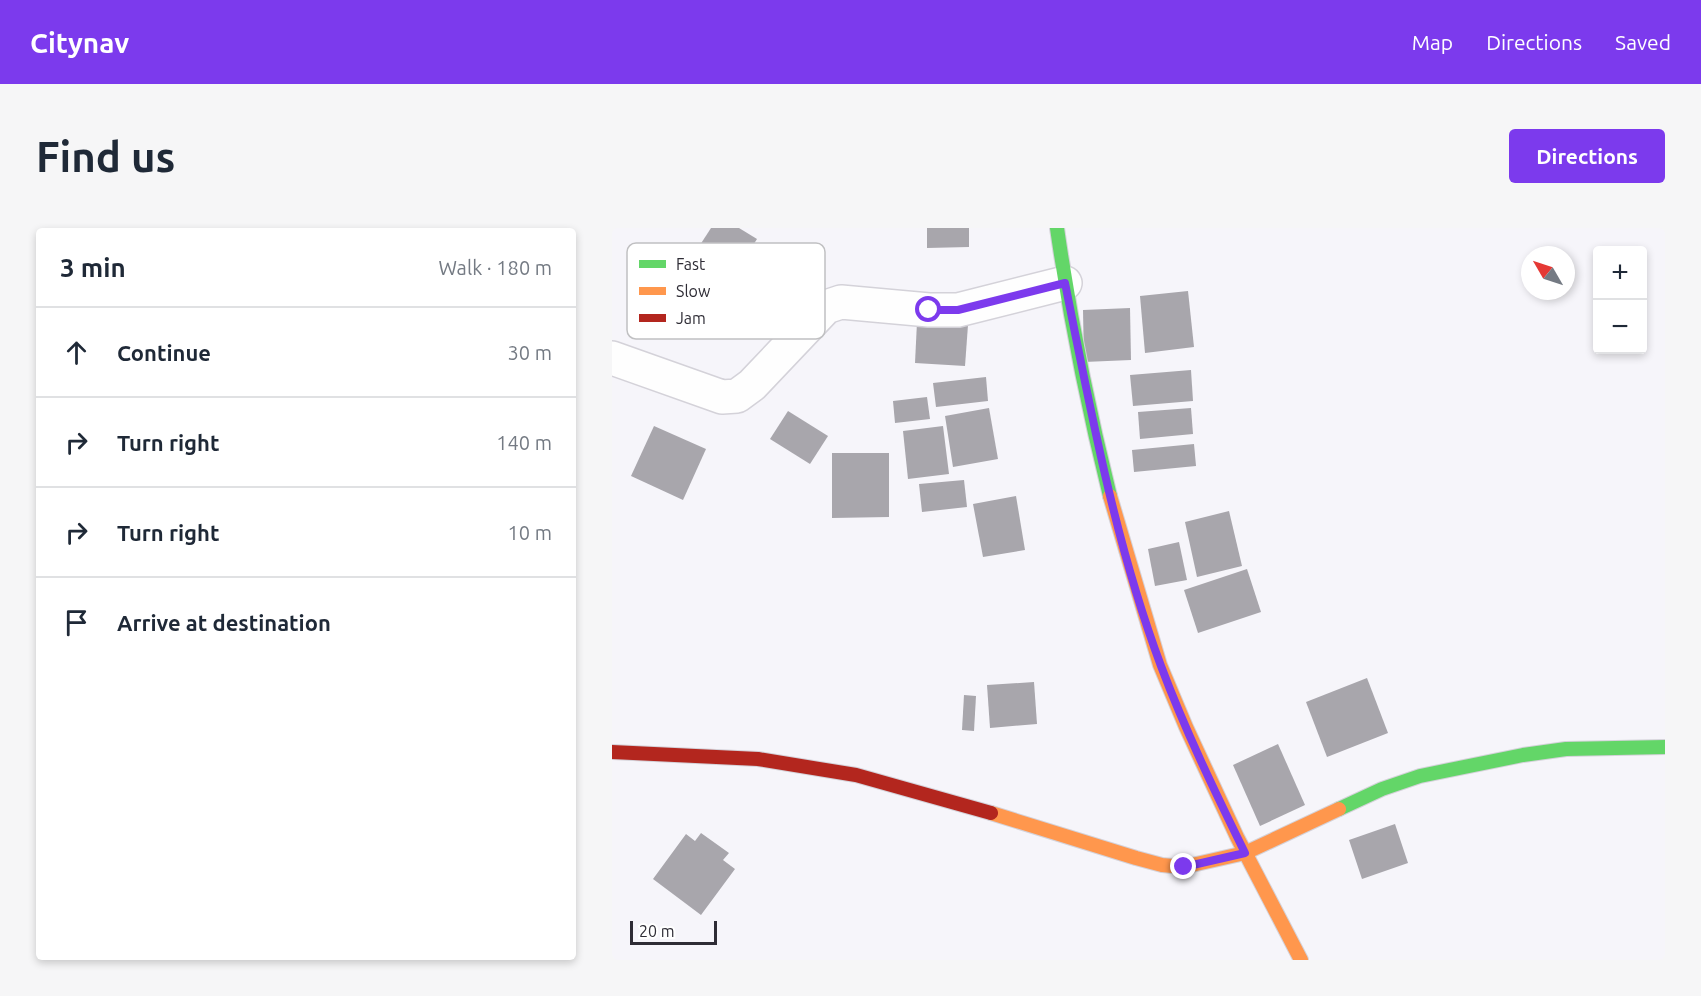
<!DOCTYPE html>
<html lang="en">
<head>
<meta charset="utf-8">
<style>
	:root { --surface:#fff; --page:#f6f6f7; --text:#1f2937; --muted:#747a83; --line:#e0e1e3; --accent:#7c3aed }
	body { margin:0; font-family:Ubuntu,sans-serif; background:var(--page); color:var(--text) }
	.controls { position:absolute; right:18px; top:18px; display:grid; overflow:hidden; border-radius:6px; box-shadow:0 3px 9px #0003 }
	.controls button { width:54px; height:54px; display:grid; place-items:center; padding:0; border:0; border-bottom:2px solid var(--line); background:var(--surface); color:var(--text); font:30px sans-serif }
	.compass { position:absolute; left:909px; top:18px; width:54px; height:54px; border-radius:50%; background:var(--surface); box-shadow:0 3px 9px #0003; rotate:309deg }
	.scale { position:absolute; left:18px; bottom:15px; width:87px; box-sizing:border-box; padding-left:6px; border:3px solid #2e2c35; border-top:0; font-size:16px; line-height:21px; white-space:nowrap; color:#2e2c35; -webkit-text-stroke:4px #fff; paint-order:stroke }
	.stop { position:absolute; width:18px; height:18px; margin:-14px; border:4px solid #7c3aed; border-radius:50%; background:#fff }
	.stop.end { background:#7c3aed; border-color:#fff; box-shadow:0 2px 6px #0008 }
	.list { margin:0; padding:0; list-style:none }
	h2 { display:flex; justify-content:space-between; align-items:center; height:78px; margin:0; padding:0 24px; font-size:26px }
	h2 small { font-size:20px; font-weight:400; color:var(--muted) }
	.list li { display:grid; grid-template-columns:39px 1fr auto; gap:18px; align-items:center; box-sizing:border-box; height:90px; padding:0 24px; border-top:2px solid var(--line) }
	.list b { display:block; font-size:22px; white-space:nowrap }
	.list em { font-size:20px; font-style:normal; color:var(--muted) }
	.icon { flex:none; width:33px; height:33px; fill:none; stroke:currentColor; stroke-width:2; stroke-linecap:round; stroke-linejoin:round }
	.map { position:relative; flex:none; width:1053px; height:732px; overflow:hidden; border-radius:6px }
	header { display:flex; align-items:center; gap:36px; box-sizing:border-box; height:84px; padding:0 30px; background:var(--accent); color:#fff }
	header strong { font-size:28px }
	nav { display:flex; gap:33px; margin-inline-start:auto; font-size:21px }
	.intro { display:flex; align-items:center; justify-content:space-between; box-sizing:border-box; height:144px; padding:0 36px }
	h1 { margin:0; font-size:42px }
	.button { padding:15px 27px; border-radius:6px; background:var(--accent); color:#fff; font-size:21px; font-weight:700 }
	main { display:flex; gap:36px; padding:0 36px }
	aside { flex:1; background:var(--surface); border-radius:6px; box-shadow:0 3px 9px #0003 }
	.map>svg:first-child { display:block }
</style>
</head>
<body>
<header>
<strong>Citynav</strong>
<nav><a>Map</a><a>Directions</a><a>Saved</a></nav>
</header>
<div class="intro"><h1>Find us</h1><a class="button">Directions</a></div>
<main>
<aside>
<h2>3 min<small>Walk · 180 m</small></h2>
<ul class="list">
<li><svg class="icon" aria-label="ahead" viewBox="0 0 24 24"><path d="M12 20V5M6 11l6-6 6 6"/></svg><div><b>Continue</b></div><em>30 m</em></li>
<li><svg class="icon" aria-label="right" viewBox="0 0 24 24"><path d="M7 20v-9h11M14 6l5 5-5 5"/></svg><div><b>Turn right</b></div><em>140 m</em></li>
<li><svg class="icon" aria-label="right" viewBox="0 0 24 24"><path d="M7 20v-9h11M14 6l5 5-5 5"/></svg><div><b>Turn right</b></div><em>10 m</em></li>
<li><svg class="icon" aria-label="arrive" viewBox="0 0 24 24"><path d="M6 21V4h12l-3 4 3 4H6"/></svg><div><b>Arrive at destination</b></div></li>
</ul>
</aside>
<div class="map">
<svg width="1053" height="732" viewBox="0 0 1053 732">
	<rect width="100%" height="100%" fill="#f6f5fa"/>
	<g fill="#a8a6ac">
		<polygon points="99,0 127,0 145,11 115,58 77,34"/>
		<polygon points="315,0 357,0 357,19 315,20"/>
		<polygon points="576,63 582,119 533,125 528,68"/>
		<polygon points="518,80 519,132 472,134 471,82"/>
		<polygon points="305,94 356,97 353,138 303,135"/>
		<polygon points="579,142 581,173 521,178 518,147"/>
		<polygon points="374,149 376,173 324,179 321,155"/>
		<polygon points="315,169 318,191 283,195 281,173"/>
		<polygon points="377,180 386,231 341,239 333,188"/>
		<polygon points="579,180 581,206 528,211 526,184"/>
		<polygon points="176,183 216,208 198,236 158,211"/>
		<polygon points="42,198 94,221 71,272 19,248"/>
		<polygon points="331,198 337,246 296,251 291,203"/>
		<polygon points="582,216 584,238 522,244 520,222"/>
		<polygon points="220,225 277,225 277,289 220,290"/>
		<polygon points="352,252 355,279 310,284 307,256"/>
		<polygon points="404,268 413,322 371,329 361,276"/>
		<polygon points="617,283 630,338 585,349 573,294"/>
		<polygon points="567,314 575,352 543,358 536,321"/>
		<polygon points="635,341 649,384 586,405 572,362"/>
		<polygon points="755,450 776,505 715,529 694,474"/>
		<polygon points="422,454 425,496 378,500 375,457"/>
		<polygon points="352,467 364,468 362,503 350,502"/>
		<polygon points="666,516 693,577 648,598 621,537"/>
		<polygon points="783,596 796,635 750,651 737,612"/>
		<polygon points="89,605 117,625 111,632 123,641 89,687 41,651 74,606 83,613"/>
	</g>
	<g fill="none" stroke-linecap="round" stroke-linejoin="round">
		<defs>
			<polyline id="street" points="0,130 110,169 125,168 140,157 214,79 229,74 317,82 346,82 453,55"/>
			<g id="fast">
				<path d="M445 0C458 90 476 180 498 268"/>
				<polyline points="727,581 770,561 808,548 911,527 954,521 1053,519"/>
			</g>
			<g id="slow">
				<polyline points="498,268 548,437 574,499 625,609 689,732"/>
				<polyline points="379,585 524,630 550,637 571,639 633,625 727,581"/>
			</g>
			<polyline id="jam" points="0,524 146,531 244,547 379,585"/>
		</defs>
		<use href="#street" stroke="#d4d2d9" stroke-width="36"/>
		<use href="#fast" stroke="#d4d2d9" stroke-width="16"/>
		<use href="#slow" stroke="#d4d2d9" stroke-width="16"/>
		<use href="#jam" stroke="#d4d2d9" stroke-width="16"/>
		<use href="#street" stroke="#fefefe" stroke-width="33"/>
		<use href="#fast" stroke="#63d668" stroke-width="14"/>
		<use href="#slow" stroke="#ff974d" stroke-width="14"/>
		<use href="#jam" stroke="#b3261e" stroke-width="14"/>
	</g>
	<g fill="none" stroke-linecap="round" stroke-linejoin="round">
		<path stroke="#7c3aed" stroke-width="8" d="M317 82H346L453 55C479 184 503 315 549 438 573 502 603 564 633 625L572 639"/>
	</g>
	<rect x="15" y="15" width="198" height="96" rx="9" fill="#fff" stroke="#c0c0c2" stroke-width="1.5"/>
	<rect x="27" y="32" width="27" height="8" fill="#63d668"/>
	<rect x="27" y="59" width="27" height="8" fill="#ff974d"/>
	<rect x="27" y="86" width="27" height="8" fill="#b3261e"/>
	<g font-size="16" fill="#2e2c35">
		<text x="64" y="42">Fast</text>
		<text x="64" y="69">Slow</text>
		<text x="64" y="96">Jam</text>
	</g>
</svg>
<div class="controls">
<button>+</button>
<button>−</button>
</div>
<svg class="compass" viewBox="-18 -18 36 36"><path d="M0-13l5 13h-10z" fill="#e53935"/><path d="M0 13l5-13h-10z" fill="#747a83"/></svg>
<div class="scale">20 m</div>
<div class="stop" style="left:317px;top:82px"></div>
<div class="stop end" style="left:572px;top:639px"></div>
</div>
</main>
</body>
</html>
